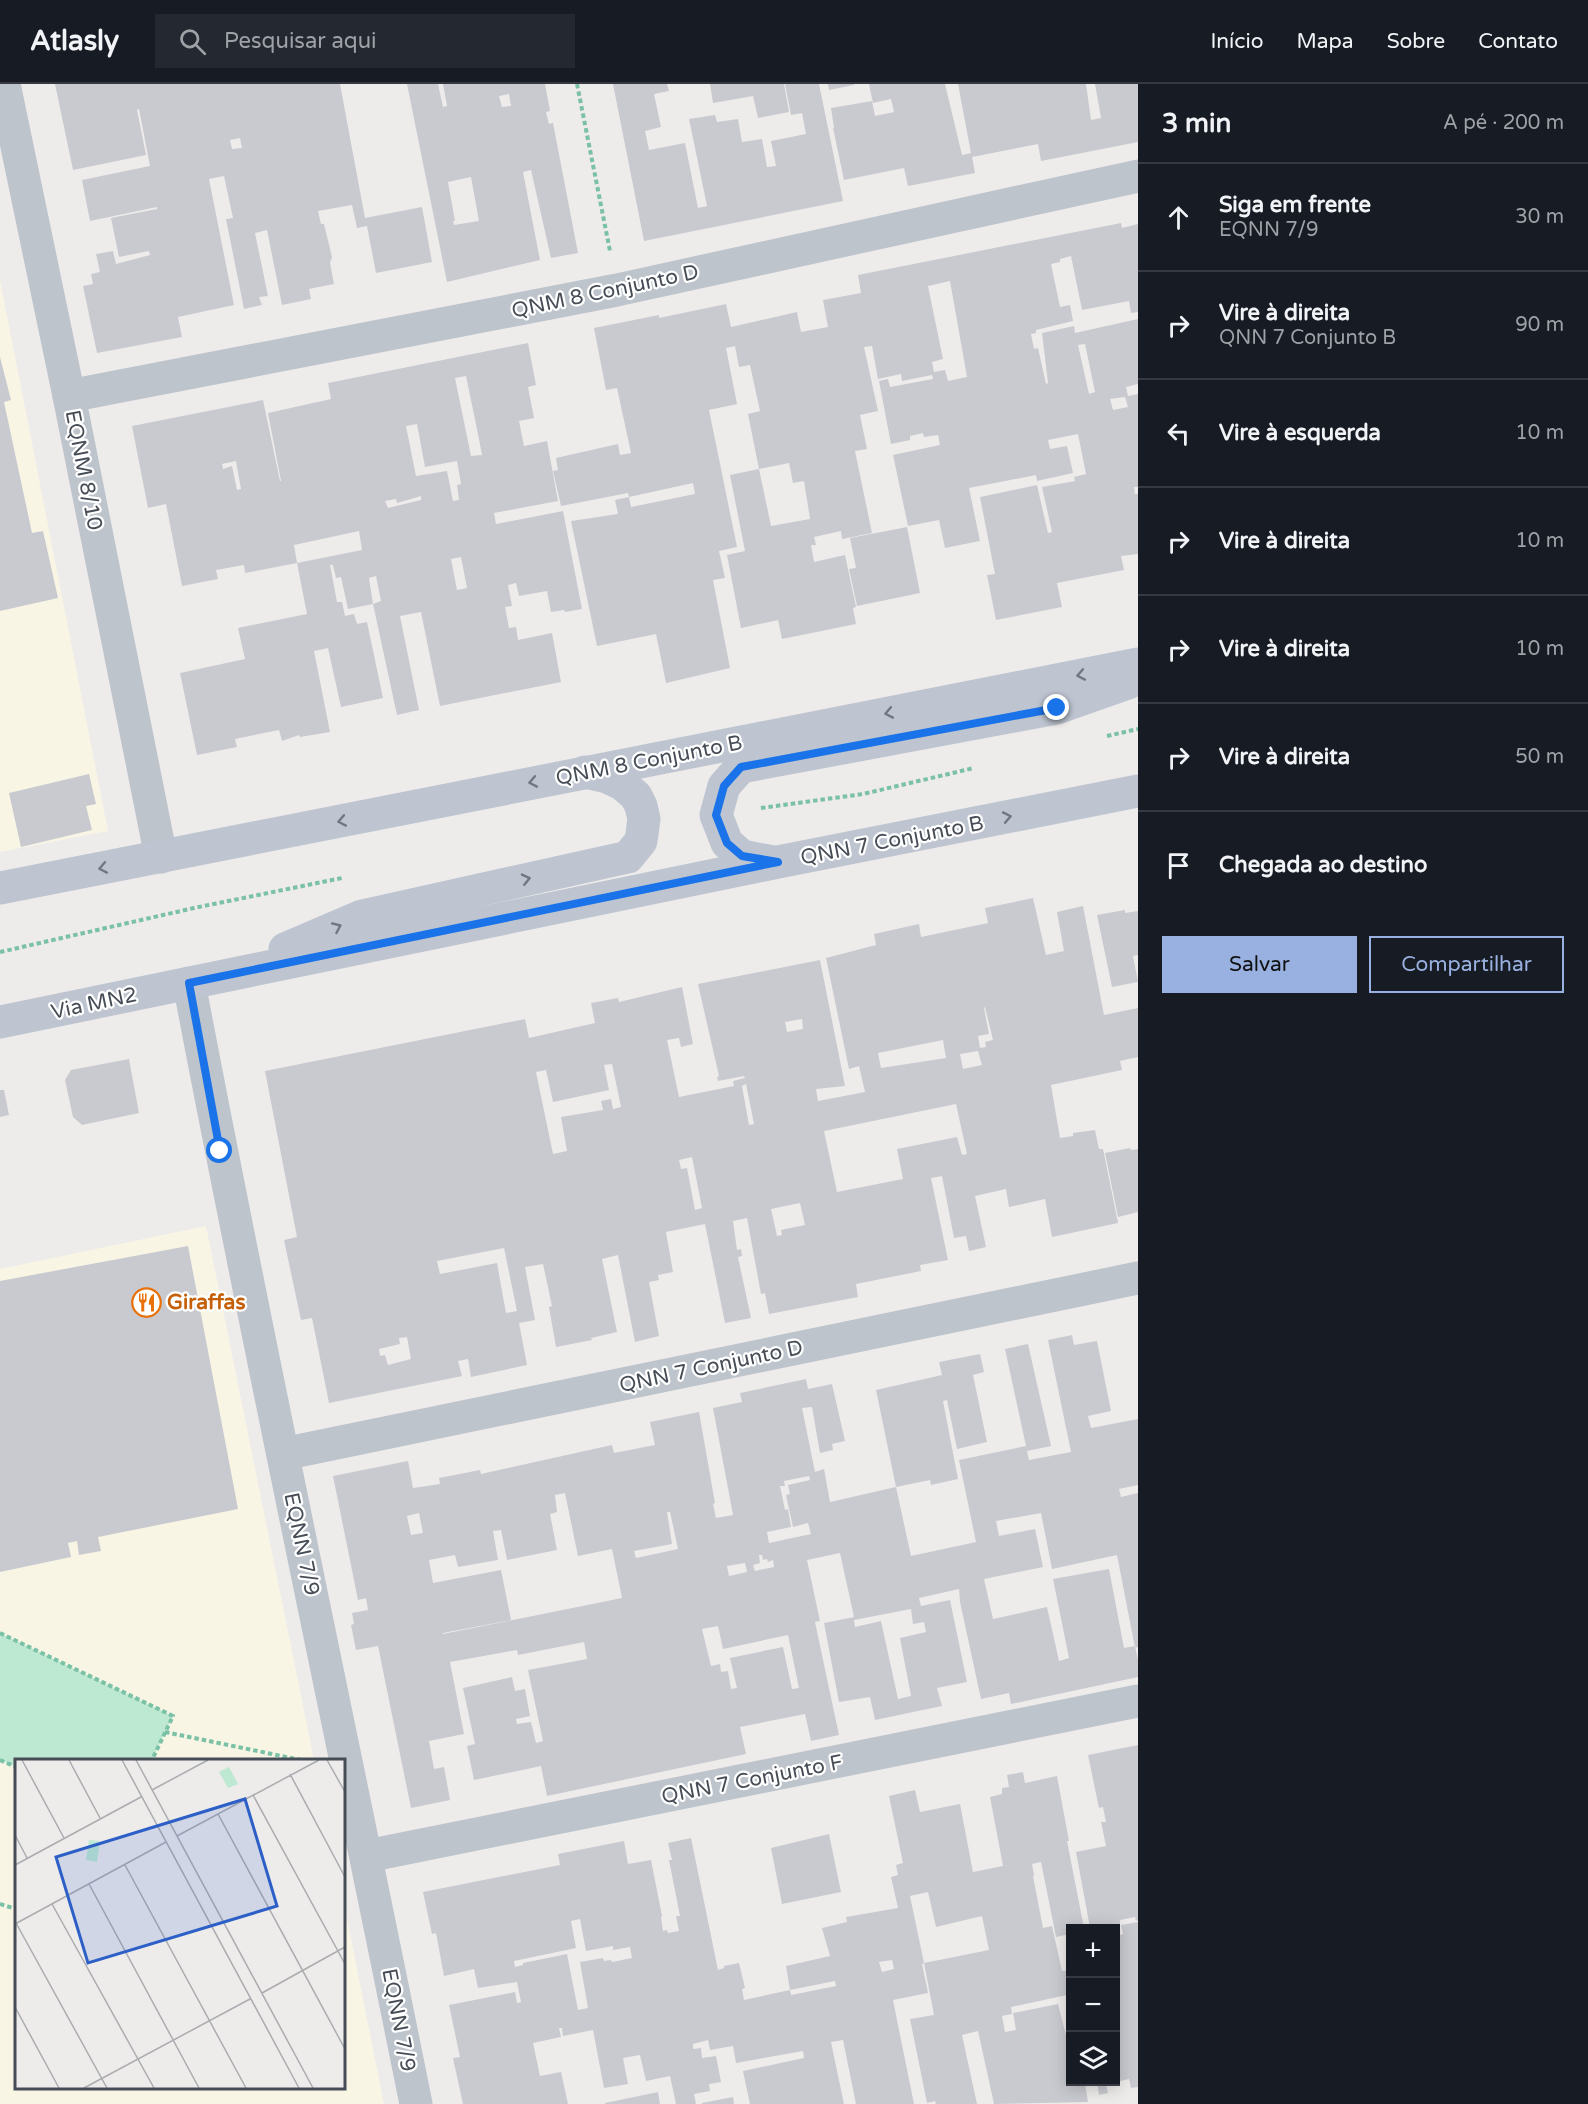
<!DOCTYPE html>
<html lang="pt">
<head>
<meta charset="utf-8">
<style>
	:root { --surface:#171b24; --page:#242831; --text:#f1f3f6; --muted:#9ea1a6; --line:#363941; --accent:#99b1e0 }
	body { margin:0; font-family:"Varela Round",sans-serif; background:var(--page); color:var(--text) }
	.controls { position:absolute; right:18px; bottom:18px; display:grid; overflow:hidden; border-radius:0px; box-shadow:0 3px 15px #0003 }
	.controls button { width:54px; height:54px; display:grid; place-items:center; padding:0; border:0; border-bottom:2px solid var(--line); background:var(--surface); color:var(--text); font:30px sans-serif }
	.stop { position:absolute; width:18px; height:18px; margin:-14px; border:4px solid #1a73e8; border-radius:50%; background:#fff }
	.stop.end { background:#1a73e8; border-color:#fff; box-shadow:0 2px 6px #0008 }
	.list { margin:0; padding:0; list-style:none }
	h2 { display:flex; justify-content:space-between; align-items:center; height:78px; margin:0; padding:0 24px; font-size:26px }
	h2 small { font-size:20px; font-weight:400; color:var(--muted) }
	.list li { display:grid; grid-template-columns:39px 1fr auto; gap:18px; align-items:center; box-sizing:border-box; height:108px; padding:0 24px; border-top:2px solid var(--line) }
	.list b { display:block; font-size:22px; white-space:nowrap }
	.list p { margin:0; font-size:20px; white-space:nowrap; color:var(--muted) }
	.list em { font-size:20px; font-style:normal; color:var(--muted) }
	.actions { display:flex; gap:12px; padding:18px 24px }
	.actions a { flex:1; padding:14px 0; border:2px solid var(--accent); border-radius:0px; text-align:center; font-size:21px; color:var(--accent) }
	.actions .main { background:var(--accent); color:#111 }
	.icon { flex:none; width:33px; height:33px; fill:none; stroke:currentColor; stroke-width:2; stroke-linecap:round; stroke-linejoin:round }
	.map { position:relative; flex:none; width:1138px; height:2020px; overflow:hidden }
	header { display:flex; align-items:center; gap:36px; box-sizing:border-box; height:84px; padding:0 30px; background:var(--surface); border-bottom:2px solid var(--line) }
	header strong { font-size:28px }
	nav { display:flex; gap:33px; margin-inline-start:auto; font-size:21px }
	.search { width:420px; height:54px; background:var(--page); display:flex; align-items:center; gap:15px; box-sizing:border-box; padding:0 21px; border-radius:0px; color:var(--muted); font-size:22px }
	main { display:flex }
	aside { flex:1; background:var(--surface) }
	.map>svg:first-child { display:block }
</style>
</head>
<body>
<header>
<strong>Atlasly</strong>
<div class="search"><svg class="icon" aria-label="search" viewBox="0 0 24 24"><circle cx="10" cy="10" r="6"/><path d="M15 15l6 6"/></svg>Pesquisar aqui</div>
<nav><a>Início</a><a>Mapa</a><a>Sobre</a><a>Contato</a></nav>
</header>
<main>
<div class="map">
<svg width="1138" height="2020" viewBox="0 0 1138 2020">
	<rect width="100%" height="100%" fill="#eeebeb"/>
	<g fill="#f8f5e5">
		<polygon points="0,196 108,747 0,768"/>
		<polygon points="206,1142 314,1676 16,1676 16,2004 344,2004 344,1820 384,2020 0,2020 0,1185"/>
	</g>
	<polygon fill="#bde8d2" points="0,1549 173,1632 152,1676 16,1676 16,1683 0,1676"/>
	<g fill="#c9cad0" fill-rule="evenodd">
		<path d="M55 0H340L365 134 422 123 432 178 376 189 367 142 357 144 352 121 318 127 321 140H324L332 173 330 179 334 200 309 205 311 215 282 221 267 146 255 149 268 212 259 213 262 221 244 225 226 135 233 134 224 92 209 95 234 221 178 233 182 253 97 269 83 202 93 200 91 190 100 188 96 170 113 167 116 180 150 171 149 167 119 173 111 134 157 125V123L90 137 82 96 150 82 139 25 137 26 146 71 73 86ZM240 54 242 64 232 65 230 56Z"/>
		<path d="M407 0H438L443 23 447 22 443 0H545L550 27 546 28 549 40 553 39 578 169 551 174 531 86 523 88 540 176 447 198ZM509 10 511 22 502 23 499 12ZM471 93 479 137 454 141 453 137H455L448 98Z"/>
		<polygon points="613,0 667,0 669,7 654,10 661,43 645,47 649,66 685,59 698,124 707,122 689,35 715,31 717,38 738,35 742,58 762,55 767,83 776,82 771,57 806,50 802,29 791,31 785,0 819,0 843,117 644,157"/>
		<polygon points="710,0 784,0 789,28 758,34 753,12 713,19"/>
		<polygon points="828,0 854,0 854,1 829,6"/>
		<polygon points="869,0 945,0 962,71 971,69 958,0 1086,0 1091,36 1101,34 1095,0 1138,0 1138,58 1041,77 1038,60 972,73 975,89 908,102 904,84 844,96 833,44 834,44 831,24 872,17 875,32 894,28 891,15 873,19"/>
		<path d="M1121 139 1122 144 1138 140V228L1131 229 1129 217 1082 226 1071 172 1060 175V178L1051 180 1060 223 1070 221 1073 237 1036 246V249L1031 250 1034 265 1038 264 1046 300 1048 299 1042 249 1074 242 1075 249 1138 235V300L1126 303 1128 312 1138 310V403H1134L1135 410H1138V470L1121 472 1124 486 1057 499 1062 523 996 536 987 491 995 490 980 413 1037 401 1048 449 1052 448 1042 403 1075 397 1074 393 1086 390 1078 350 1048 356 1050 365 1067 362 1073 389 1037 397 1036 391 969 404 980 457 945 464 939 436 908 442 893 371 940 361 938 351 924 353 923 349 910 352V356L891 360 879 297 888 295 890 303 933 295 932 291 902 297 901 290 878 295 872 262 864 263 878 327 860 331 867 365 855 367 872 449 842 455 841 447 814 453 816 461H811L814 478 845 471 856 523 853 524 856 540 782 555 778 536 741 544 727 471 745 467 730 391 759 385 771 442 810 435 804 397 793 399 789 379 759 385 748 330 760 327 750 281 739 283 735 262 726 264 737 320 709 326 737 463 719 467 725 494 713 496 730 584 666 599 656 550 597 562 571 437 618 430 615 416 629 413 631 423 695 410 693 399 629 413 628 409 561 422 553 387 558 386 556 374 618 360 620 371 631 369 617 304 606 306 594 244 659 231V234L726 220 731 243 797 228 801 248 828 243 823 216 861 209 858 191ZM950 197 967 293 948 297 945 286 934 288 932 278 943 275 928 202ZM1085 260 1095 308 1089 310 1078 261ZM1125 313 1128 323 1113 326 1110 315Z"/>
		<path d="M528 259 536 301 528 303 534 334 519 337 524 362 547 357 558 417 494 429 496 440 563 427 582 525 565 528 564 526 551 528 547 507 519 512 516 499 508 501 512 522 505 523 509 544 516 543 518 556 552 549 561 598 440 622 421 528 400 532 419 626 397 631 373 520 348 525 341 493 336 494 333 481H330L337 518H342L345 532 354 530 357 540 367 538 383 614 341 623 328 564 314 567 330 648 300 653 299 651 282 657 279 646 235 655 237 663 197 671 180 589 245 575 238 544 307 530 297 479 245 489 244 481 216 486 218 495 182 502 166 420 148 424 132 342 263 316 280 397H281L268 329 331 315 328 299ZM466 292 477 345 482 371 471 372 455 294ZM417 340 425 383 457 377 461 400 457 401 459 416 453 417 447 387 416 392 406 342ZM236 377 241 405 237 406 232 382 223 385 222 380ZM421 412V416L388 424 385 417 396 415 397 419ZM359 447 362 466 297 479 294 461ZM461 473 467 504 457 506 451 475ZM376 492 381 517 373 520 369 494Z"/>
		<polygon points="0,273 11,316 4,318 32,449 43,447 58,514 0,527"/>
		<polygon points="907,443 920,509 857,522 849,485 856,484 850,454"/>
		<polygon points="89,690 96,720 86,722 92,746 21,763 9,709"/>
		<path d="M1033 814 1046 871 1064 867 1057 828 1083 822 1104 931 1138 924V973L1120 977 1122 986 1051 1001 1060 1054 1073 1052V1049L1095 1046 1099 1065H1103L1118 1139 1052 1153 1045 1115 1009 1123 1006 1105 975 1112 986 1163 969 1167 966 1152 954 1154 942 1092 931 1094 948 1176 920 1181 921 1187 856 1200 858 1213 769 1230 765 1209 761 1210 747 1134 733 1137 737 1166 741 1165 742 1172 738 1173 751 1234 725 1239 705 1140 666 1148 673 1188 658 1191 659 1196 649 1198 659 1252 635 1258 618 1171 602 1175 617 1248 591 1254 592 1256 556 1263 549 1223 552 1222 543 1180 525 1183 535 1236 519 1239 527 1281 471 1293 468 1275 458 1277 462 1292 329 1319 312 1234 301 1236 284 1156 297 1153 265 987 525 935 529 954 595 939 591 919 618 914 619 918 682 903 693 960 681 963 679 954 667 956 679 1013 734 1002 733 997 745 994 744 992 718 997 717 993 719 992 698 900 820 876 845 1002 816 1005 818 1017 865 1008 859 982 849 985 826 874 876 861 874 850 919 840 921 853 988 839 985 824ZM985 923 993 956 985 958 986 963 980 964 978 952 989 950 984 924ZM802 935 803 945 787 948 785 938ZM943 956 946 974 881 984 878 969ZM978 967 982 981 963 985 960 970ZM612 980 621 1023 613 1025 611 1015 601 1017 603 1026 561 1033 567 1067 553 1070 536 988 546 986 553 1018 609 1006 604 981ZM746 1000 754 1040 749 1041 742 1002ZM956 1020 967 1070 962 1071 957 1053 897 1065 903 1095 837 1108 824 1047ZM692 1073 702 1124 695 1126 687 1084 681 1085 679 1076ZM800 1119 805 1141 781 1146 782 1151 777 1152 771 1125ZM504 1164 517 1227 506 1229 497 1179 440 1190 437 1177ZM407 1253 411 1275 388 1281 385 1271 380 1272 379 1265 400 1260 399 1254Z"/>
		<polygon points="1125,826 1125,829 1138,827 1138,871 1133,872 1138,898 1112,903 1097,831"/>
		<polygon points="129,975 139,1029 82,1041 73,1033 65,996 71,986"/>
		<polygon points="0,1006 4,1006 9,1031 0,1033"/>
		<polygon points="1130,1064 1131,1066 1138,1065 1138,1128 1118,1133 1105,1069"/>
		<polygon points="188,1162 238,1425 98,1453 101,1467 79,1471 77,1457 68,1459 71,1473 0,1488 0,1197"/>
		<path d="M1072 1251 1074 1261 1097 1257 1111 1327 1088 1332 1091 1344 1138 1335V1401L1119 1405 1121 1413 1138 1409V1563L1135 1564 1117 1471 1052 1485 1041 1429 996 1437 999 1452 1035 1445 1043 1483 984 1495 993 1535 1047 1523 1059 1577 1069 1574 1053 1495 1109 1485 1124 1564 1135 1562 1138 1576V1593L1011 1620 1009 1609 981 1615 960 1518 959 1505 919 1514 921 1522 950 1516 967 1598 937 1604 942 1622 875 1636 870 1613 839 1618 824 1539 854 1533 840 1469 807 1476 820 1537 815 1538 839 1651 811 1657 805 1630 740 1643 746 1670 547 1712 541 1682 474 1696 467 1662 475 1660 463 1604 512 1593 515 1607 525 1605 530 1632 516 1635 517 1640 531 1638 536 1659 543 1657 528 1586 587 1575 584 1558 518 1571 517 1566 450 1578 464 1650 429 1657 434 1685 444 1683 450 1716 411 1724 378 1562 356 1566 351 1541 354 1540 352 1529 368 1526 366 1514 358 1516 333 1392 408 1377 413 1404 440 1400 439 1394 480 1386 481 1390 612 1361 614 1369 655 1361 650 1338 699 1328 715 1419 713 1420 716 1434 733 1431 713 1324 742 1318 740 1309 806 1295 808 1305 832 1300 845 1357 832 1360 833 1366 820 1369 812 1323 802 1324 815 1388 824 1385 830 1418 896 1403 876 1306 942 1291 939 1278 980 1270 984 1288 973 1291 987 1358 957 1365 947 1316 943 1317 958 1395 931 1401 930 1396 896 1403 911 1472 976 1458 959 1376 1026 1362 1005 1265 1028 1260 1051 1362 1027 1367 1029 1376 1071 1368 1048 1256ZM809 1392 810 1396 788 1401 790 1410 786 1411 793 1443 808 1439 811 1450 769 1459 767 1448 791 1443 788 1425 785 1426 780 1402H785L784 1397ZM565 1409 578 1472 612 1465 622 1514 443 1550V1549L511 1536 501 1486 433 1499 429 1476 455 1471 458 1483 498 1476 493 1447 501 1446 507 1476 557 1466 550 1430 557 1428 555 1411ZM667 1428H670L678 1465 636 1474 634 1467 672 1460ZM419 1429 423 1449 411 1451 407 1432ZM759 1471H762L763 1476 767 1475 768 1478 773 1476 774 1483 755 1487 753 1481 760 1479ZM745 1479 747 1488 729 1492 727 1482ZM911 1525 913 1540 924 1538 926 1548 900 1554 911 1612 898 1615 881 1537 855 1543 854 1536ZM718 1542 723 1565 788 1551 799 1604 792 1605 783 1563 730 1574 737 1604 731 1605 728 1587 721 1588 720 1580 711 1582 702 1545Z"/>
		<polygon points="1138,1661 1138,1836 1136,1837 1135,1833 1120,1836 1120,1840 1090,1844 1076,1768 1106,1762 1101,1738 1106,1738 1103,1723 1099,1724 1088,1671"/>
		<path d="M1023 1688 1025 1699 1057 1692 1069 1757H1067L1084 1844H1070V1850L1056 1853 1041 1778 1032 1780 1034 1791 1033 1792 1043 1844 1052 1842 1062 1887 1070 1886V1924L1067 1911 1011 1923 1012 1930 1002 1932 1005 1948 1016 1946 1013 1929 1058 1920 1070 1967V1998H1077L1078 2001 1085 1999 1088 2018 994 2020 978 1947 962 1951 977 2020H936L935 2017 927 2019 910 1935 934 1931 924 1879 989 1866 982 1832 936 1843 928 1808 910 1812 924 1879 922 1880 928 1909 893 1916 914 2020H856L843 1956 831 1958 844 2020H750L743 1987 804 1974 803 1967 736 1979 733 1962 710 1966 708 1956 693 1960V1965L701 1964 702 1974 716 1972 721 1998 709 2000 710 2007 694 2010 696 2020H676L670 1992 646 1997 640 1971 623 1974 628 2000 604 2004 593 1946 563 1952 562 1944H559L561 1953 533 1959 540 1992 561 1988 568 2020H463L453 1974 460 1973 449 1921 515 1908 517 1919 521 1918 517 1898 478 1904 474 1885 444 1892 436 1849 432 1850 423 1808 560 1781 558 1770 624 1757 628 1780 651 1776 662 1832 661 1833 663 1847 667 1846 668 1849 679 1847 676 1832H680L669 1776H672L668 1759 691 1754 718 1886 724 1884V1882L739 1879 745 1904 742 1905 744 1916 790 1906 791 1911 836 1902 835 1897 790 1906 786 1882 830 1872 822 1844 847 1838 846 1833 898 1824 891 1793 898 1791 896 1781 903 1779 889 1712 915 1706 920 1728 960 1720 973 1788 1003 1782 990 1713 1002 1710V1704L1009 1703 1007 1691ZM580 1835 586 1867 613 1862V1866L630 1863 632 1874 612 1878 611 1876 604 1877 603 1874 580 1878 588 1924 578 1926 567 1870 523 1879V1881L515 1883 514 1877 576 1864 571 1837ZM892 1876 894 1885 882 1888 879 1878Z"/>
		<polygon points="829,1750 841,1808 782,1820 771,1764"/>
		<polygon points="1138,1838 1138,2003 1131,2004 1129,1995 1116,1998 1116,1954 1120,1953 1119,1944 1116,1945 1116,1852 1123,1850 1121,1841"/>
		<polygon points="1097,1998 1113,1998 1106,2000 1108,2009 1099,2011"/>
		<polygon points="658,2008 660,2020 605,2020 605,2019"/>
		<polygon points="733,2013 734,2020 702,2020 702,2019"/>
	</g>
	<g fill="none" stroke-linecap="round" stroke-linejoin="round">
		<g stroke="#7ac1a5" stroke-width="4" stroke-dasharray="4.5 3" stroke-linecap="butt">
			<polyline points="577,0 610,167"/>
			<polyline points="1107,652 1138,645"/>
			<polyline points="761,724 863,710 974,684"/>
			<polyline points="0,868 194,824 342,794"/>
			<polyline points="0,1549 173,1632 152,1676"/>
			<polyline points="165,1648 301,1676"/>
			<polyline points="0,1676 16,1683"/>
			<polyline points="0,1820 16,1825"/>
		</g>
		<g stroke="#bec4cc" stroke-width="33">
			<polyline points="4,0 69,312 161,773"/>
			<polyline points="69,312 617,206 1138,92"/>
			<path d="M189 899C260 1274 341 1646 416 2020"/>
			<polyline points="283,1370 1138,1194"/>
			<polyline points="367,1772 1138,1617"/>
		</g>
		<g stroke="#bec5d0" stroke-width="33">
			<polyline points="773,778 742,772 727,759 716,731 724,702 741,683 1057,624 1128,599"/>
			<polyline points="0,804 1138,580"/>
			<polyline points="285,865 362,832 628,773 641,757 644,735 641,722 636,712 622,700 607,693 585,688"/>
			<polyline points="0,938 778,778 1138,707"/>
		</g>
	</g>
	<defs><path id="oneway-chevron" d="M-2-3.5L2.5 0L-2 3.5" fill="none" stroke-width="1.6" stroke-linecap="round" stroke-linejoin="round" transform="scale(1.5)"/></defs>
	<g stroke="#707781">
		<use href="#oneway-chevron" transform="translate(1081 591) rotate(169)"/>
		<use href="#oneway-chevron" transform="translate(889 629) rotate(169)"/>
		<use href="#oneway-chevron" transform="translate(533 698) rotate(169)"/>
		<use href="#oneway-chevron" transform="translate(1007 733) rotate(-11)"/>
		<use href="#oneway-chevron" transform="translate(342 737) rotate(169)"/>
		<use href="#oneway-chevron" transform="translate(103 784) rotate(169)"/>
		<use href="#oneway-chevron" transform="translate(526 795) rotate(-13)"/>
		<use href="#oneway-chevron" transform="translate(337 843) rotate(-24)"/>
	</g>
	<g fill="none" stroke-linecap="round" stroke-linejoin="round">
		<polyline stroke="#1a73e8" stroke-width="8" points="220,1067 189,899 778,778 742,772 727,759 716,731 724,702 741,683 1057,624"/>
	</g>
	<defs>
		<symbol id="restaurant-ring" viewBox="-11 -11 22 22"><circle r="9.5" fill="#fff" stroke="#e8710a" stroke-width="1.5"/><path d="M-5-6h1v4h1v-4h1v4h1v-4h1v5L-1.5 .5V6h-2V.5L-5-1ZM5-6V6H3V1.5H1.5Q1.5-4 5-6Z" fill="#e8710a"/></symbol>
	</defs>
	<g fill-rule="evenodd">
		<use href="#restaurant-ring" x="130" y="1202" width="33" height="33"/>
	</g>
	<g text-anchor="middle" stroke-width="4.5" stroke-linejoin="round" paint-order="stroke">
		<g font-size="21" fill="#464d56" stroke="#fff">
			<text transform="translate(605 207) rotate(-12)" y="7">QNM 8 Conjunto D</text>
			<text transform="translate(84 386) rotate(79)" y="7">EQNM 8/10</text>
			<text transform="translate(649 676) rotate(-11)" y="7">QNM 8 Conjunto B</text>
			<text transform="translate(892 756) rotate(-11)" y="7">QNN 7 Conjunto B</text>
			<text transform="translate(94 919) rotate(-12)" y="7">Via MN2</text>
			<text transform="translate(711 1282) rotate(-12)" y="7">QNN 7 Conjunto D</text>
			<text transform="translate(302 1460) rotate(78)" y="7">EQNN 7/9</text>
			<text transform="translate(752 1695) rotate(-11)" y="7">QNN 7 Conjunto F</text>
			<text transform="translate(399 1936) rotate(79)" y="7">EQNN 7/9</text>
		</g>
		<g font-size="21" font-weight="bold" fill="#c56008" stroke="#fff" text-anchor="start">
			<text x="167" y="1225">Giraffas</text>
		</g>
	</g>
	<g transform="translate(15 1675)">
		<rect width="330" height="330" fill="#eeebeb"/>
		<path d="M214 8 223 25 213 29 204 13ZM74 81 85 82 82 103 71 101Z" fill="#bde8d2"/>
		<path fill="none" stroke="#abacaf" stroke-width="1.5" d="M7 1 49 79M54 1 85 59M107 1 284 329M121 1 298 329M312 1 330 33M275 15 330 118M137 31 193 1M238 36 330 205M203 55 330 290M0 76 12 99M162 77 304 1M0 106 126 38M110 106 231 329M74 125 184 329M37 145 139 329M1 164 92 329M0 165 151 83M247 234 330 188M0 248 44 329M69 329 235 240"/>
		<path fill="#2d60c6" fill-opacity="0.15" stroke="#2d60c6" stroke-width="3" d="M230 40 262 147 73 204 41 98Z"/>
		<rect width="330" height="330" fill="none" stroke="#464d56" stroke-width="3"/>
	</g>
</svg>
<div class="controls">
<button>+</button>
<button>−</button>
<button><svg class="icon" aria-label="layers" viewBox="0 0 24 24"><path d="M12 4l9 5-9 5-9-5zM3 14l9 5 9-5"/></svg></button>
</div>
<div class="stop" style="left:220px;top:1067px"></div>
<div class="stop end" style="left:1057px;top:624px"></div>
</div>
<aside>
<h2>3 min<small>A pé · 200 m</small></h2>
<ul class="list">
<li><svg class="icon" aria-label="ahead" viewBox="0 0 24 24"><path d="M12 20V5M6 11l6-6 6 6"/></svg><div><b>Siga em frente</b><p>EQNN 7/9</p></div><em>30 m</em></li>
<li><svg class="icon" aria-label="right" viewBox="0 0 24 24"><path d="M7 20v-9h11M14 6l5 5-5 5"/></svg><div><b>Vire à direita</b><p>QNN 7 Conjunto B</p></div><em>90 m</em></li>
<li><svg class="icon" aria-label="left" viewBox="0 0 24 24"><path d="M17 20v-9H6M10 6l-5 5 5 5"/></svg><div><b>Vire à esquerda</b></div><em>10 m</em></li>
<li><svg class="icon" aria-label="right" viewBox="0 0 24 24"><path d="M7 20v-9h11M14 6l5 5-5 5"/></svg><div><b>Vire à direita</b></div><em>10 m</em></li>
<li><svg class="icon" aria-label="right" viewBox="0 0 24 24"><path d="M7 20v-9h11M14 6l5 5-5 5"/></svg><div><b>Vire à direita</b></div><em>10 m</em></li>
<li><svg class="icon" aria-label="right" viewBox="0 0 24 24"><path d="M7 20v-9h11M14 6l5 5-5 5"/></svg><div><b>Vire à direita</b></div><em>50 m</em></li>
<li><svg class="icon" aria-label="arrive" viewBox="0 0 24 24"><path d="M6 21V4h12l-3 4 3 4H6"/></svg><div><b>Chegada ao destino</b></div></li>
</ul>
<div class="actions"><a class="main">Salvar</a><a>Compartilhar</a></div>
</aside>
</main>
</body>
</html>
